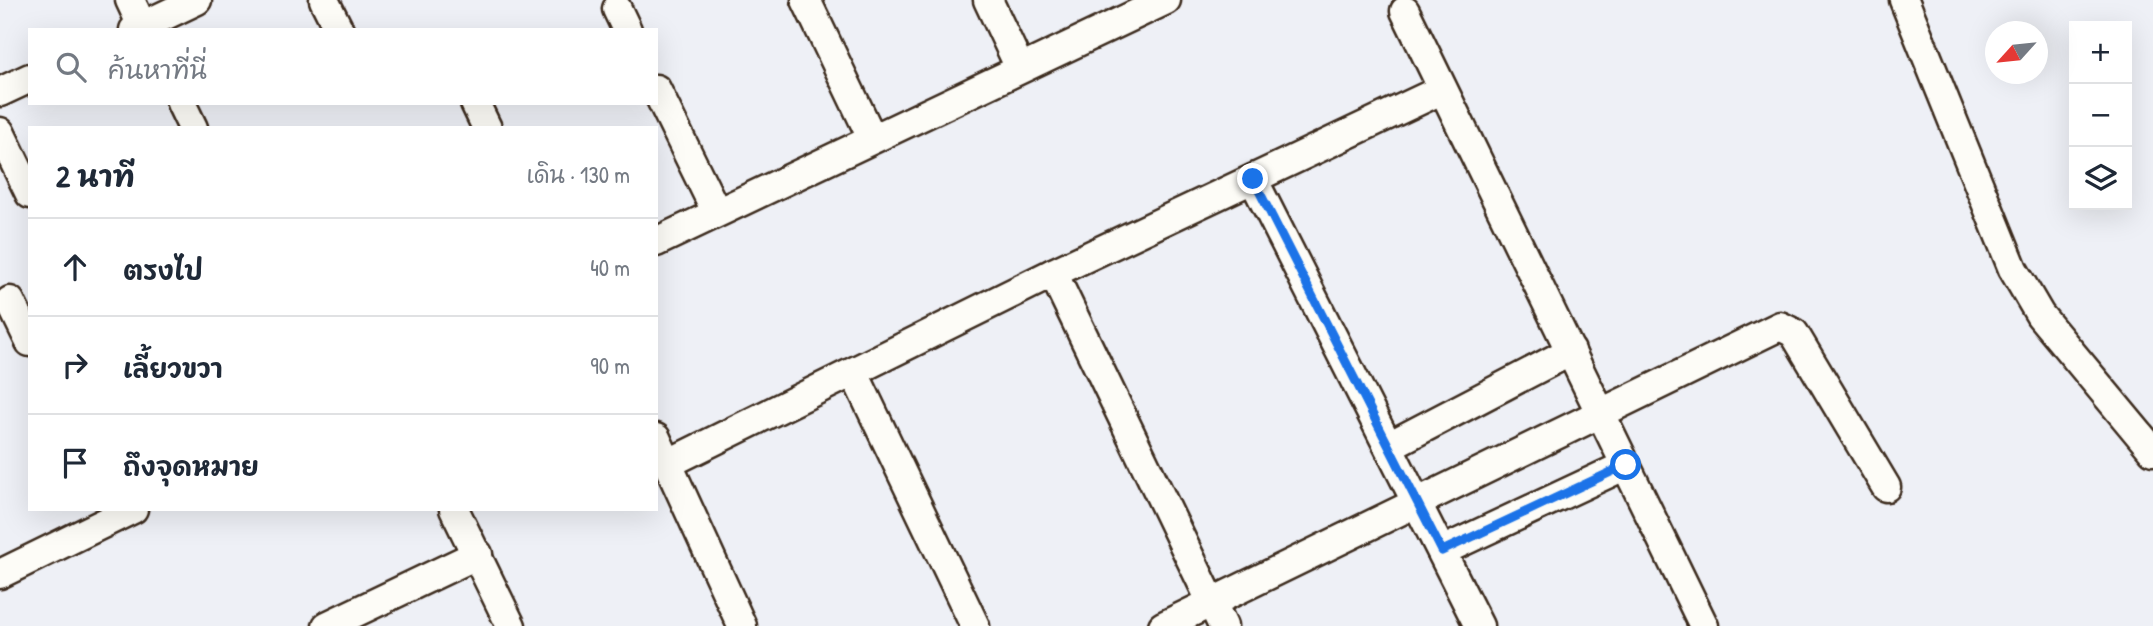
<!DOCTYPE html>
<html lang="th">
<head>
<meta charset="utf-8">
<style>
	:root { --surface:#fff; --page:#f2f2f3; --text:#1f2937; --muted:#747a83; --line:#e0e1e3 }
	body { margin:0; font-family:"Patrick Hand","Playpen Sans Thai",sans-serif; background:var(--page); color:var(--text) }
	.controls { position:absolute; right:21px; top:21px; display:grid; overflow:hidden; border-radius:0px; box-shadow:0 7px 28px #0002 }
	.controls button { width:63px; height:63px; display:grid; place-items:center; padding:0; border:0; border-bottom:2px solid var(--line); background:var(--surface); color:var(--text); font:35px sans-serif }
	.compass { position:absolute; left:1985px; top:21px; width:63px; height:63px; border-radius:50%; background:var(--surface); box-shadow:0 7px 28px #0002; rotate:243deg }
	.stop { position:absolute; width:21px; height:21px; margin:-16px; border:5px solid #1a73e8; border-radius:50%; background:#fff }
	.stop.end { background:#1a73e8; border-color:#fff; box-shadow:0 2px 7px #0008 }
	.list { margin:0; padding:0; list-style:none }
	h2 { display:flex; justify-content:space-between; align-items:center; height:91px; margin:0; padding:0 28px; font-size:30px }
	h2 small { font-size:23px; font-weight:400; color:var(--muted) }
	.list li { display:grid; grid-template-columns:46px 1fr auto; gap:21px; align-items:center; box-sizing:border-box; height:98px; padding:0 28px; border-top:2px solid var(--line) }
	.list b { display:block; font-size:26px; white-space:nowrap }
	.list em { font-size:23px; font-style:normal; color:var(--muted) }
	.icon { flex:none; width:38px; height:38px; fill:none; stroke:currentColor; stroke-width:2; stroke-linecap:round; stroke-linejoin:round }
	.map { position:relative; flex:none; width:2153px; height:626px; overflow:hidden }
	.search { position:absolute; background:var(--surface); box-shadow:0 7px 28px #0002; left:28px; top:28px; width:630px; height:77px; display:flex; align-items:center; gap:18px; box-sizing:border-box; padding:0 24px; border-radius:0px; color:var(--muted); font-size:26px }
	.panel { position:absolute; background:var(--surface); box-shadow:0 7px 28px #0002; left:28px; top:126px; width:630px; height:385px; border-radius:0px }
	.map>svg:first-child { display:block }
</style>
</head>
<body>
<div class="map">
<svg width="2153" height="626" viewBox="0 0 2153 626">
	<rect width="100%" height="100%" fill="#eef0f6"/>
	<filter id="ink" filterUnits="userSpaceOnUse"><feTurbulence type="fractalNoise" baseFrequency=".0143" numOctaves="2"/><feDisplacementMap in="SourceGraphic" scale="14" xChannelSelector="R" yChannelSelector="G"/><feConvolveMatrix kernelMatrix="1 2 1 2 8 2 1 2 1" color-interpolation-filters="sRGB"/></filter>
	<g filter="url(#ink)">
		<g fill="none" stroke-linecap="round" stroke-linejoin="round">
			<defs>
				<g id="street">
					<polyline points="130,0 144,30"/>
					<polyline points="324,0 339,30"/>
					<polyline points="806,0 872,138"/>
					<polyline points="988,0 1020,68"/>
					<polyline points="1904,0 2013,269 2040,315 2153,451"/>
					<polyline points="617,9 627,30"/>
					<polyline points="1405,11 1704,626"/>
					<polyline points="134,30 197,0"/>
					<polyline points="656,89 716,211"/>
					<polyline points="0,92 30,78"/>
					<polyline points="181,103 193,128"/>
					<polyline points="475,103 487,128"/>
					<polyline points="0,132 30,194"/>
					<polyline points="1253,179 1479,626"/>
					<polyline points="656,242 1166,0"/>
					<polyline points="1053,273 1223,626"/>
					<polyline points="10,301 30,342"/>
					<polyline points="854,373 975,626"/>
					<polyline points="656,438 742,626"/>
					<polyline points="1389,446 1571,351"/>
					<polyline points="667,464 1053,273 1441,90"/>
					<polyline points="454,509 511,626"/>
					<polyline points="1442,551 1626,465"/>
					<polyline points="0,574 133,509"/>
					<polyline points="327,626 478,554"/>
					<polyline points="1163,626 1780,326 1794,333 1886,487"/>
				</g>
			</defs>
			<use href="#street" stroke="#3b2a1e" stroke-width="33"/>
			<use href="#street" stroke="#fdfcf7" stroke-width="28"/>
		</g>
	</g>
	<g fill="none" stroke-linecap="round" stroke-linejoin="round" filter="url(#ink)">
		<polyline stroke="#1a73e8" stroke-width="9" points="1253,179 1442,551 1626,465"/>
	</g>
</svg>
<div class="controls">
<button>+</button>
<button>−</button>
<button><svg class="icon" aria-label="layers" viewBox="0 0 24 24"><path d="M12 4l9 5-9 5-9-5zM3 14l9 5 9-5"/></svg></button>
</div>
<svg class="compass" viewBox="-18 -18 36 36"><path d="M0-13l5 13h-10z" fill="#e53935"/><path d="M0 13l5-13h-10z" fill="#747a83"/></svg>
<div class="stop" style="left:1626px;top:465px"></div>
<div class="stop end" style="left:1253px;top:179px"></div>
<div class="search"><svg class="icon" aria-label="search" viewBox="0 0 24 24"><circle cx="10" cy="10" r="6"/><path d="M15 15l6 6"/></svg>ค้นหาที่นี่</div>
<section class="panel">
<h2>2 นาที<small>เดิน · 130 m</small></h2>
<ul class="list">
<li><svg class="icon" aria-label="ahead" viewBox="0 0 24 24"><path d="M12 20V5M6 11l6-6 6 6"/></svg><div><b>ตรงไป</b></div><em>40 m</em></li>
<li><svg class="icon" aria-label="right" viewBox="0 0 24 24"><path d="M7 20v-9h11M14 6l5 5-5 5"/></svg><div><b>เลี้ยวขวา</b></div><em>90 m</em></li>
<li><svg class="icon" aria-label="arrive" viewBox="0 0 24 24"><path d="M6 21V4h12l-3 4 3 4H6"/></svg><div><b>ถึงจุดหมาย</b></div></li>
</ul>
</section>
</div>
</body>
</html>
